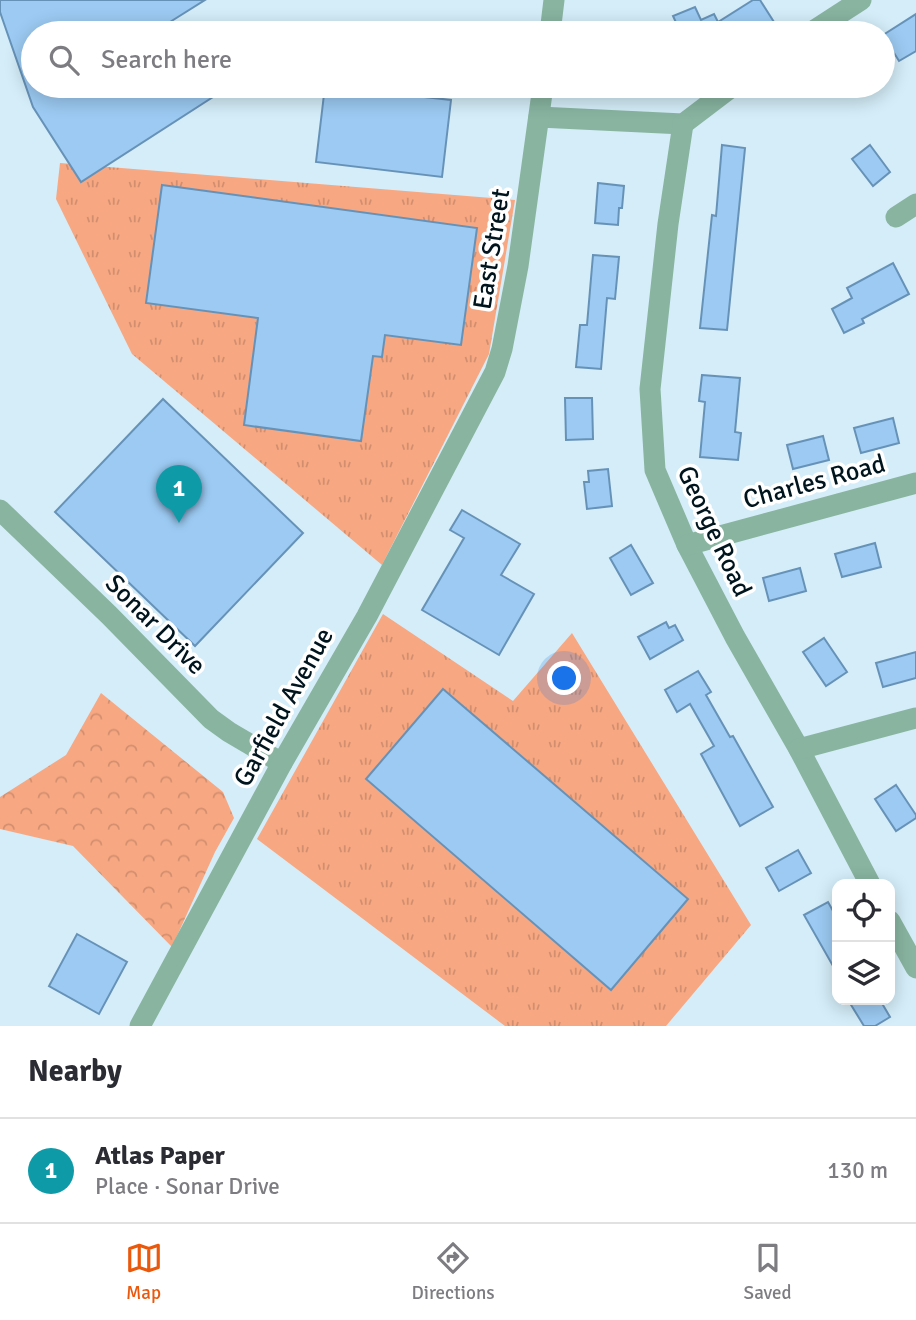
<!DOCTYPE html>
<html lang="en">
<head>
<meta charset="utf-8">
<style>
	:root { --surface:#fff; --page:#f7f7f7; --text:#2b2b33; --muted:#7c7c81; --line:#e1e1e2; --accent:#ea580c }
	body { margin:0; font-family:Signika,sans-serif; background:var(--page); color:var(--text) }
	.controls { position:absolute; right:21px; bottom:21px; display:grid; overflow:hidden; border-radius:14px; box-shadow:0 4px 18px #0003 }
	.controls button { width:63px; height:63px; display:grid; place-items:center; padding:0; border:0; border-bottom:2px solid var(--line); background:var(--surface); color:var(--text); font:35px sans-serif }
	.you { position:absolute; left:565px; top:679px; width:24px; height:24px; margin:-18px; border:5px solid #fff; border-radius:50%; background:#1a73e8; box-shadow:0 0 0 10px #1a73e833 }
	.badge { display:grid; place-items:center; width:46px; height:46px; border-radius:50%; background:var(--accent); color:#fff; font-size:23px; font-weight:700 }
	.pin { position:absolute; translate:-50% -58px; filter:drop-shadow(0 2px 4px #0008) }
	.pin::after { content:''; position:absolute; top:37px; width:24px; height:21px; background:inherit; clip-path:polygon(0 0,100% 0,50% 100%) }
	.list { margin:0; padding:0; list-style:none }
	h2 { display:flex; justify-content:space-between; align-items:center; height:91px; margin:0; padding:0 28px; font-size:30px }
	h2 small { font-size:23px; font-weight:400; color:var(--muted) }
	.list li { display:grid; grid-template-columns:46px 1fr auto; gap:21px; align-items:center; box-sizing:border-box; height:105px; padding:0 28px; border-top:2px solid var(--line) }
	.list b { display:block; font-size:26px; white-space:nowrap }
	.list p { margin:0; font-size:23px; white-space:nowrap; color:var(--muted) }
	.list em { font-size:23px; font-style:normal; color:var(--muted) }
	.icon { flex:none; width:38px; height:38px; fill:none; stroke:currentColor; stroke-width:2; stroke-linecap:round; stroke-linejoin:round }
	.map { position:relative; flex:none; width:916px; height:1026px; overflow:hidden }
	.search { position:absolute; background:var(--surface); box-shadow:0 4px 18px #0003; left:21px; right:21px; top:21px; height:77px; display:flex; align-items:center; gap:18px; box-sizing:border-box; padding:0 24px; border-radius:38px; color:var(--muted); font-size:26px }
	.sheet { height:196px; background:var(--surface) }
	nav { display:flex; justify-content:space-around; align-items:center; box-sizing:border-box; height:98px; border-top:2px solid var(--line); background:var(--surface); font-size:19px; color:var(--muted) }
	nav a { display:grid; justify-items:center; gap:4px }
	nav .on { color:var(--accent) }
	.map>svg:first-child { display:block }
</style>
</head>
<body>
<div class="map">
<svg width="916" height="1026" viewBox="0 0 916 1026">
	<defs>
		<pattern id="forest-crowns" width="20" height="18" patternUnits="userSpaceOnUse" patternTransform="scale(1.75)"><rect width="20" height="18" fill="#f7a781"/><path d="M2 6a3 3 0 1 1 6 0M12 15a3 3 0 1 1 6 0" fill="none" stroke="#d28f6f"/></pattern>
		<pattern id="park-tufts" width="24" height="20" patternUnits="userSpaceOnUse" patternTransform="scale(1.75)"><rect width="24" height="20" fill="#f7a781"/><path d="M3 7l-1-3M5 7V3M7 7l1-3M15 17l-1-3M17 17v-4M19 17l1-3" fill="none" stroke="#d28f6f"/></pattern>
	</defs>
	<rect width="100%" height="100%" fill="#d4edf8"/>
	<polygon fill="url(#forest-crowns)" points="101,693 223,792 234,818 215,852 172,947 73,846 0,829 0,797 66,755"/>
	<g fill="url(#park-tufts)">
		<polygon points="60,163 515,200 489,354 382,565 132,354 56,199"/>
		<polygon points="383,614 513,701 572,633 751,925 666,1026 505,1026 257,839"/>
	</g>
	<g fill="#9ccaf2" stroke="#6792b8" stroke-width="2">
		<polygon points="0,0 205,0 170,22 177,33 33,33 33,86 230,86 81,182 33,107 0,12"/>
		<polygon points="753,0 760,0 781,33 670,33 679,29 673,16 695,7 701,20 714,14 718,22"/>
		<polygon points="916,14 916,51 899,61 883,35"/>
		<polygon points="325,86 451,100 442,177 316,162"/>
		<polygon points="722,145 745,148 727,330 700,328 712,215 716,216"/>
		<polygon points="870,145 890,172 873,186 852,159"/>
		<polygon points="598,183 624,186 622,208 619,208 618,225 595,223"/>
		<polygon points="162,185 477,228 461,345 385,335 382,357 373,356 361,441 244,425 258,318 146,303"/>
		<polygon points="593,255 619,257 615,299 607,298 601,369 576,367 580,325 587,325"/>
		<polygon points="893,263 909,294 862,319 864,323 844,333 832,309 852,298 847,288"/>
		<polygon points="702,375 740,378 735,432 741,433 738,460 700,457 705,402 699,401"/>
		<polygon points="565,398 592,398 593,439 566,440"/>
		<polygon points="163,399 303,533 195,646 55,512"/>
		<polygon points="893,418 899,443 861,453 854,428"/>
		<polygon points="823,436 829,460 793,469 787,445"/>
		<polygon points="608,469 612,506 587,509 584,482 589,482 588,471"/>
		<polygon points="462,510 520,544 501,575 534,594 499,655 422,610 464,538 450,530"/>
		<polygon points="875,543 881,567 842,577 835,554"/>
		<polygon points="631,545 653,583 631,595 610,558"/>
		<polygon points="800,568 806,591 769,601 763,578"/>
		<polygon points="666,622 669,628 675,625 683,640 650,659 638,637"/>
		<polygon points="824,638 847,672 826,686 803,652"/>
		<polygon points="916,652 916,678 883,687 876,663"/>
		<polygon points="698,671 711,692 706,695 730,737 733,736 773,807 740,826 701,754 714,746 690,704 677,712 665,690"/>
		<polygon points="443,689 688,899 611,990 366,779"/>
		<polygon points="896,785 916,815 916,818 896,831 875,799"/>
		<polygon points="798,850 811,873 779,891 766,868"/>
		<polygon points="828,902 837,918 837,973 804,915"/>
		<polygon points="77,934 127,962 99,1014 49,986"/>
		<polygon points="848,1000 880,1000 890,1017 875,1026 864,1026"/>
	</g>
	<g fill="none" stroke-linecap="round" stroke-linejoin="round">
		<g stroke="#88b4a0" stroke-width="21">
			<polyline points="550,33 554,0"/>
			<polyline points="810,33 861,0"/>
			<polyline points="539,117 683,124 733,86"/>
			<polyline points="683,124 668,224 650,389 655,470 687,545 735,637 799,749 870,884"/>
			<polyline points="896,217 916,204"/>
			<polyline points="0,510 109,615 211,719 229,732 282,763"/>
			<polyline points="687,545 916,483"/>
			<polyline points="799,749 916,718"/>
			<polyline points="890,921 916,968"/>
			<polyline points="140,1026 282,763 367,616 495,372 502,349 518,266 543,86"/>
		</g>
	</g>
	<g text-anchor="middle" stroke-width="7" stroke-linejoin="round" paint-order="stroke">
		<g font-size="26" fill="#00141d" stroke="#fff">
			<text transform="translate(491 249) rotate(-81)" y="9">East Street</text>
			<text transform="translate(814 481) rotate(-15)" y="9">Charles Road</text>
			<text transform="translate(715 531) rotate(65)" y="9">George Road</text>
			<text transform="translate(156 624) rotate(45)" y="9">Sonar Drive</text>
			<text transform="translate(283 707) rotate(-61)" y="9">Garfield Avenue</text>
		</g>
	</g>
</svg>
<div class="controls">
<button><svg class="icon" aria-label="locate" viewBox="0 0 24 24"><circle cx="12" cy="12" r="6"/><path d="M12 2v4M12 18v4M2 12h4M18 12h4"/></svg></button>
<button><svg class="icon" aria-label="layers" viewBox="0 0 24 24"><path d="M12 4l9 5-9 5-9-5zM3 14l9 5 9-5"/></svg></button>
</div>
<div class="you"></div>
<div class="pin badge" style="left:179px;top:523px;background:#0f9aa8">1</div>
<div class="search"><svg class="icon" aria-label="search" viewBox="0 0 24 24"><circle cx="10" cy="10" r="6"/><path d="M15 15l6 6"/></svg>Search here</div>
</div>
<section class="sheet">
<h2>Nearby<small></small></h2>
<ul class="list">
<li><span class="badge" style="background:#0f9aa8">1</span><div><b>Atlas Paper</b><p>Place · Sonar Drive</p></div><em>130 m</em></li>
</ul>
</section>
<nav>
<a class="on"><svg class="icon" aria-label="map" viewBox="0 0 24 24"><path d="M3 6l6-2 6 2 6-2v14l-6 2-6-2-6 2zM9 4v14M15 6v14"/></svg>Map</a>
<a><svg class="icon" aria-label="directions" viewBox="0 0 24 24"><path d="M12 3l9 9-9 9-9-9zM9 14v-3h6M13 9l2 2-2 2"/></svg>Directions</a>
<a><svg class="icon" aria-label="saved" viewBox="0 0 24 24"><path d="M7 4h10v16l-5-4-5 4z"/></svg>Saved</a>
</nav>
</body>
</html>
